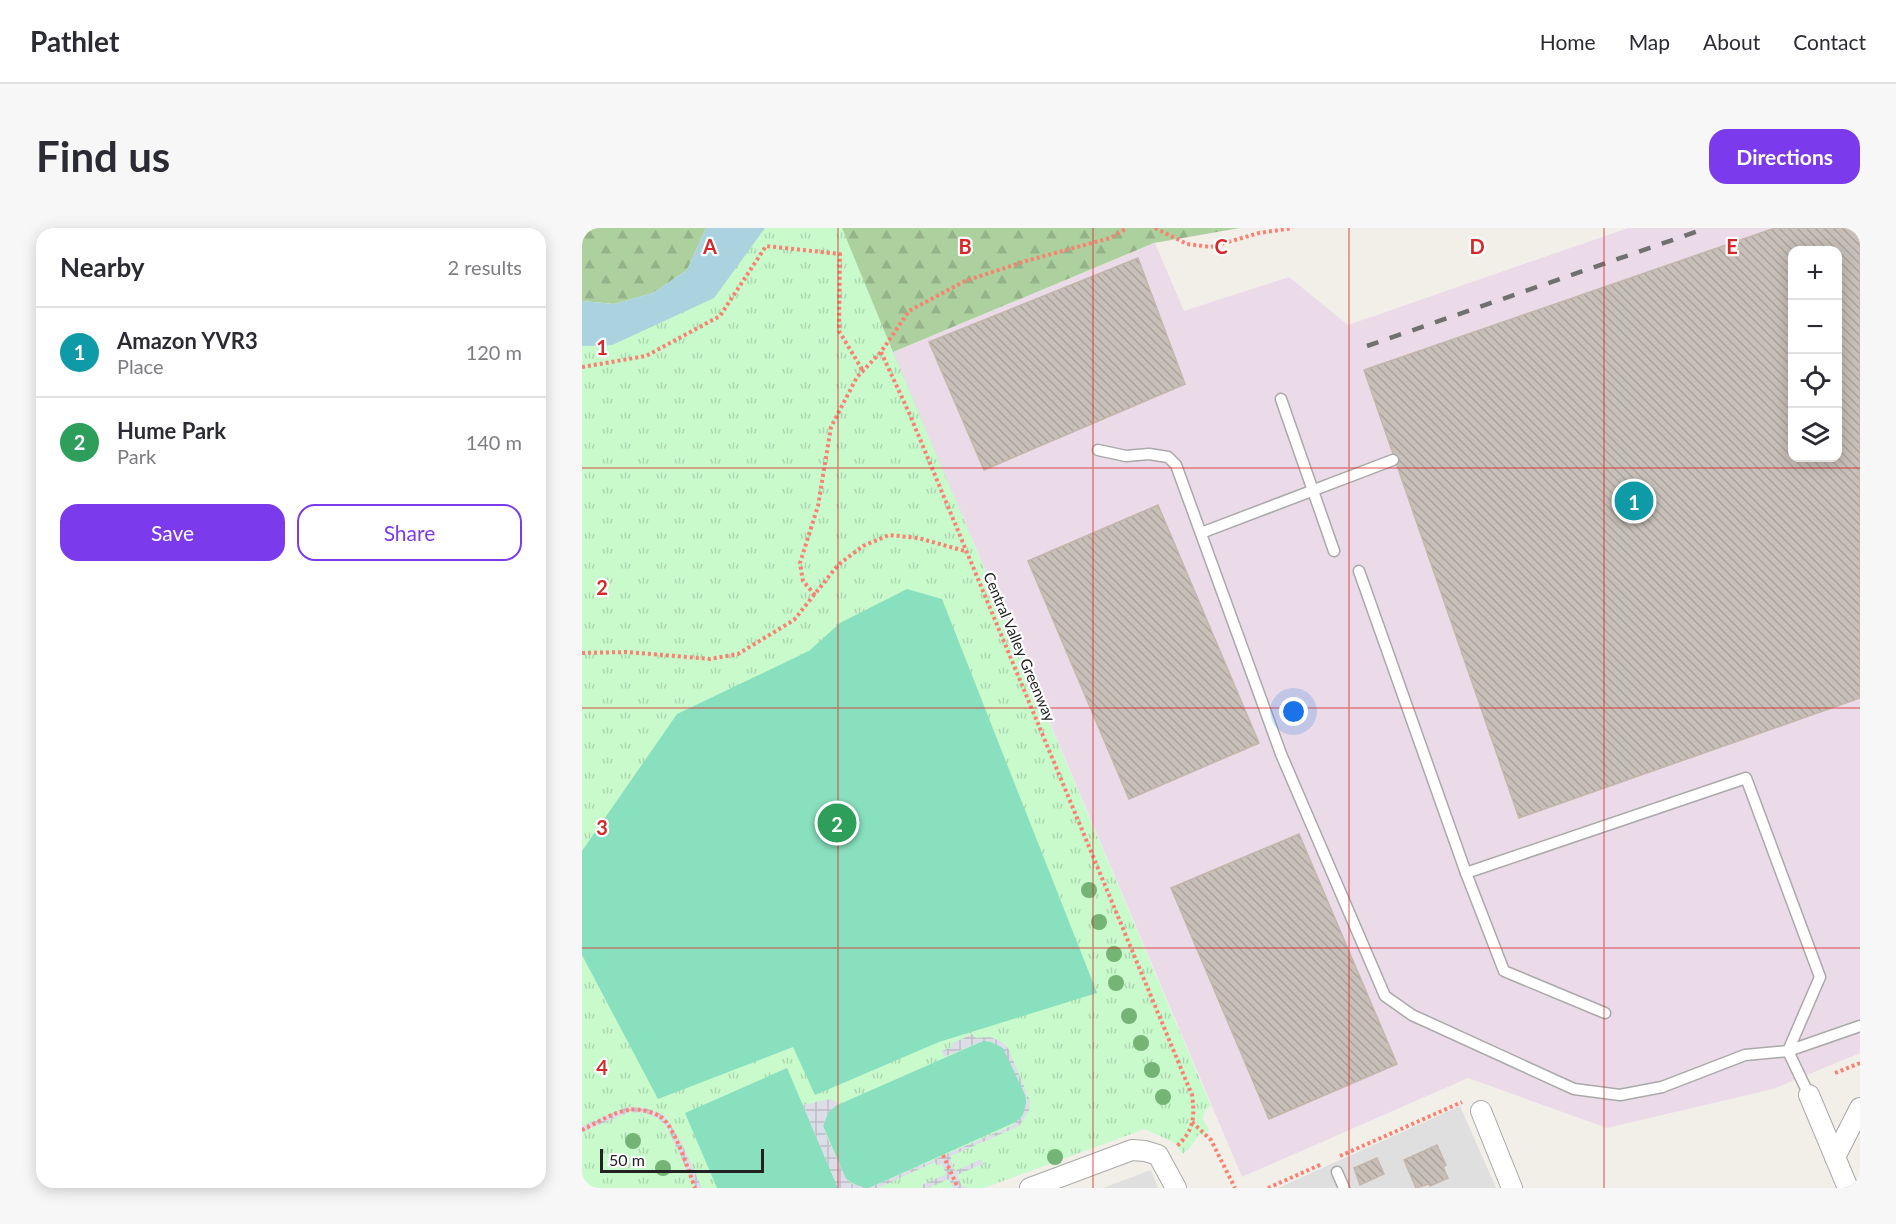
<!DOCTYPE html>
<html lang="en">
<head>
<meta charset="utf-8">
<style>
	:root { --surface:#fff; --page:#f7f7f7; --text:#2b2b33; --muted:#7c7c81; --line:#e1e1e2; --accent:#7c3aed }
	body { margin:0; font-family:Lato,sans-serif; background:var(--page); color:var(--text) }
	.controls { position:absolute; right:18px; top:18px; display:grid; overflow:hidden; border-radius:12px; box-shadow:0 3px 15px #0003 }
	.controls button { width:54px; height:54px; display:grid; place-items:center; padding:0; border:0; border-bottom:2px solid var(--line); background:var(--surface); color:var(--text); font:30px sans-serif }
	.scale { position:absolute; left:18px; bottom:15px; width:164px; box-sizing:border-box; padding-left:6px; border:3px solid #222; border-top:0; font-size:16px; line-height:21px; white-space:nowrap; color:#222; -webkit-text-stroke:4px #fff; paint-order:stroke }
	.you { position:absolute; left:712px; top:484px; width:21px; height:21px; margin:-15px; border:4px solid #fff; border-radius:50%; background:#1a73e8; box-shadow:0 0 0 9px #1a73e833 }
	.badge { display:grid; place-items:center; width:39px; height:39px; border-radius:50%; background:var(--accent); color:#fff; font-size:20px; font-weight:700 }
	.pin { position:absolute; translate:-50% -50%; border:3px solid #fff; box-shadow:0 2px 6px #0006 }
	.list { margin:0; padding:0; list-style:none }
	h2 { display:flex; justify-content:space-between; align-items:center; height:78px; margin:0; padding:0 24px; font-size:26px }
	h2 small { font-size:20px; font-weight:400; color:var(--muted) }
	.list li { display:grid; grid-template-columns:39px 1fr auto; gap:18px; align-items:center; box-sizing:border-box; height:90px; padding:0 24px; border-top:2px solid var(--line) }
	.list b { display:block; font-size:22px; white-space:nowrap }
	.list p { margin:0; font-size:20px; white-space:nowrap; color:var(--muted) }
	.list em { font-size:20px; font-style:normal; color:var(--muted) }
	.actions { display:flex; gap:12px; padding:18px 24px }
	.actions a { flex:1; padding:14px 0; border:2px solid var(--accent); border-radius:18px; text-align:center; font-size:21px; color:var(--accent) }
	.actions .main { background:var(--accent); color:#fff }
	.icon { flex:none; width:33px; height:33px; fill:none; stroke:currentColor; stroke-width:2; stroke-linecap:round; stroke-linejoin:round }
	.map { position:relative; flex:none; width:1278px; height:960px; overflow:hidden; border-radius:18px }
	header { display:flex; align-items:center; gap:36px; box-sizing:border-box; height:84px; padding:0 30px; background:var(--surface); border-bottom:2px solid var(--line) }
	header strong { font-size:28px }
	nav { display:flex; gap:33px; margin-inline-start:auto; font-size:21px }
	.intro { display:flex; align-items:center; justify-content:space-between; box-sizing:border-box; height:144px; padding:0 36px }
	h1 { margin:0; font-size:42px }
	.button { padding:15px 27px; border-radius:18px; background:var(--accent); color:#fff; font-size:21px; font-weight:700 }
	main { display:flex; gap:36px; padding:0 36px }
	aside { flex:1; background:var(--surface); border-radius:18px; box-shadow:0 3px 15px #0003 }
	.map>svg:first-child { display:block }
</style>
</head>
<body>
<header>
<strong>Pathlet</strong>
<nav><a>Home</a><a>Map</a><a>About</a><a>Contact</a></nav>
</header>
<div class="intro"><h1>Find us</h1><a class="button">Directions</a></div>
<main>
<aside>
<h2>Nearby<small>2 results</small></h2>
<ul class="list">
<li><span class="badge" style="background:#0f9aa8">1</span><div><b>Amazon YVR3</b><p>Place</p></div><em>120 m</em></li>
<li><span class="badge" style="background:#2e9e5b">2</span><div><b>Hume Park</b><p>Park</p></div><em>140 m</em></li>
</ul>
<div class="actions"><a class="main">Save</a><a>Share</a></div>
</aside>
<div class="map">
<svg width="1278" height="960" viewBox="0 0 1278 960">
	<defs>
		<pattern id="forest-firs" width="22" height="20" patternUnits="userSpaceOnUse" patternTransform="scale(1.5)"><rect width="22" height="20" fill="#add19e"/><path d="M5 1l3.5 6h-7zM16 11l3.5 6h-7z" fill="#95b388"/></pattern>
		<pattern id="park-tufts" width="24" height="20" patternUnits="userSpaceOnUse" patternTransform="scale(1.5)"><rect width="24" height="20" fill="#c8facc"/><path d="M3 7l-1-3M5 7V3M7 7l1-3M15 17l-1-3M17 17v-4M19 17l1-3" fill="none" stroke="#acd6af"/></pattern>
		<pattern id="plaza-grid" width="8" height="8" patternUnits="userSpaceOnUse" patternTransform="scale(1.5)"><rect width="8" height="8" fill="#dddde8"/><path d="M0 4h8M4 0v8" fill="none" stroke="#bdbdc7"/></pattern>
		<pattern id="building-back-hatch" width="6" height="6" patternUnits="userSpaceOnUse" patternTransform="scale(1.5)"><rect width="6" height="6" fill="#c7bfb8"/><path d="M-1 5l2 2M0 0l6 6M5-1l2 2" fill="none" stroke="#aba49e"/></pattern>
	</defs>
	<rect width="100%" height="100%" fill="#f2efe9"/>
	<g fill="#e0dfdf">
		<polygon points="878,878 914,960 696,960"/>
		<polygon points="569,942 576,960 521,960"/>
	</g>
	<path fill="#ebdbe8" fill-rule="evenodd" d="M1046 0H1278V825L1191 861 1025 900 886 850 660 949 311 124 573 15 602 83 707 49 766 97ZM1210 22H1256V230H1210Z"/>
	<g fill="url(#forest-firs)">
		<polygon points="0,0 124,0 105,42 71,65 32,76 0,73"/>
		<polygon points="183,0 658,0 572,15 311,124 390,312 0,118 30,117 132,70"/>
	</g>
	<polygon fill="url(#park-tufts)" points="183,0 260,0 311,124 629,878 623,882 621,891 627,902 623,907 617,906 610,917 601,926 593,915 563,901 402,960 0,960 0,118 30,117 132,70"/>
	<g fill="#88e0be">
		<polygon points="325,361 360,371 515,765 357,814 233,867 211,819 76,871 0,727 0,623 95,486 227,423 258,395"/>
		<path d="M401 813C408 813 416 815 422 821 428 828 444 863 444 872 445 881 441 888 436 893L287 960H279L264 951 241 898 246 885 251 879Z"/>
		<polygon points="205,840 256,960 135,960 103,885"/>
	</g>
	<g fill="url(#plaza-grid)">
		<polygon points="390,806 394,810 408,809 420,814 426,820 448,873 447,883 437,898 369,928 369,933 373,943 399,931 401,935 407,938 400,936 375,947 380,958 386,960 371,960 367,951 347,960 341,960 340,957 364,946 360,936 355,938 353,934 296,960 287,960 429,898 441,888 445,871 421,820 407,813 401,813 362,829 360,823 370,819 369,816"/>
		<polygon points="248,871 257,875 246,885 241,898 244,907 264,951 271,956 284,960 256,960 221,877"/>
		<polygon points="45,879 64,880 82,887 98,912 120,960 113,960 85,899 77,891 63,885 48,884 0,904 0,898"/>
	</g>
	<polygon fill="#aad3df" points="124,0 183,0 132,70 30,117 0,118 0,73 32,76 71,65 105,42"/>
	<g fill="url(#building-back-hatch)" stroke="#c4b6ab" stroke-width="1.5" fill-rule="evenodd">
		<path d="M1193 0H1278V470L937 590 782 142ZM1210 22H1256V230H1210Z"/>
		<polygon points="556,30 603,156 402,242 347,114"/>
		<polygon points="576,277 677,515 547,571 446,333"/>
		<polygon points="717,606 815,836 687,891 589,660"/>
		<polygon points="855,917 864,937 861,939 866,950 848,958 847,956 834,960 822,932"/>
		<polygon points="795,930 802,946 778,957 772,940"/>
	</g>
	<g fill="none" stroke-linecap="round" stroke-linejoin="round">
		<defs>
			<g id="service">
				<polyline points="699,171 752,323"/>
				<polyline points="516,222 544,228 567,226 586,229 594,237 699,526 803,768 830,787 992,861 1038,867 1080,859 1163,827 1206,823 1278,798"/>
				<polyline points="619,305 811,232"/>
				<polyline points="777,343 884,645 1164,550 1238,749 1206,823 1227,867"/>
				<polyline points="884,645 922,743 1023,785"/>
				<polyline points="755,944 762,960"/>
			</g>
			<g id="minor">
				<polyline points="1227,867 1266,960"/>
				<polyline points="899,883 930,960"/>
				<polyline points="1253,929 1278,880"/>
				<polyline points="448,960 550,922 563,923 576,927 594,960"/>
			</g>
		</defs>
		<use href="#service" stroke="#a9a9a9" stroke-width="13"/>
		<use href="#minor" stroke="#a9a9a9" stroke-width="22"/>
		<g stroke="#fa8072" stroke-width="4" stroke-dasharray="3 3" stroke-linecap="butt">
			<polyline points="573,0 605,16 629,19 677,5 711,0"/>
			<path d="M299 124 328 187 610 867C613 889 612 903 594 919"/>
			<polyline points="0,139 64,128 138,88 184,18 258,26 257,103 281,143"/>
			<polyline points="233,367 221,353 218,335 236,278 249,199 275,149 299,124 327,83 383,53 444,33 528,10 545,0"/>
			<polyline points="0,425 46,424 128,431 156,426 212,392 256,337 281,318 307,307 336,310 383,323"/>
			<polyline points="1253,845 1278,835"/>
			<polyline points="610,894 629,912 653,960"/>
			<path d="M0 902C15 895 31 884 47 882 56 880 72 884 79 889 92 897 107 944 113 960"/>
			<polyline points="361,927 376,960"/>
			<polyline points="758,928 880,874"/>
			<polyline points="686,960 740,936"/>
		</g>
		<use href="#service" stroke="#fff" stroke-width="10"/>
		<use href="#minor" stroke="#fff" stroke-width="20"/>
		<polyline stroke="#707070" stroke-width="4.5" stroke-dasharray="12 12" stroke-linecap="butt" points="785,118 1125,0"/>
	</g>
	<g fill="#74b475">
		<circle cx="507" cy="662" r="8"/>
		<circle cx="517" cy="694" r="8"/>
		<circle cx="532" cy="726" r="8"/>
		<circle cx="534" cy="755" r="8"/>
		<circle cx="547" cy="788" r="8"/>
		<circle cx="559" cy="815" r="8"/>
		<circle cx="570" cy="842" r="8"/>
		<circle cx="581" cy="869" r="8"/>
		<circle cx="51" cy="913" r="8"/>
		<circle cx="473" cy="929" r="8"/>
		<circle cx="81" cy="940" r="8"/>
	</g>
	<path fill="none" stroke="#d62828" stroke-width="1.5" stroke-opacity="0.55" d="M256 0V960M511 0V960M767 0V960M1022 0V960M0 240H1278M0 480H1278M0 720H1278"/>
	<g text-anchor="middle" stroke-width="4.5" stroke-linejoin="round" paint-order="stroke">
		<g font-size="15" fill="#222" stroke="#fff">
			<text transform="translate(437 419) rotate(67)" y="5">Central Valley Greenway</text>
		</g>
	</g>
	<g font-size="20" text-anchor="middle" font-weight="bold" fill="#d62828" stroke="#fff" stroke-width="4.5" stroke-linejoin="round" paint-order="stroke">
		<text x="128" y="26">A</text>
		<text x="383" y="26">B</text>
		<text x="639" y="26">C</text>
		<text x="895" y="26">D</text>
		<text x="1150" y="26">E</text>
		<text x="20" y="127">1</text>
		<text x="20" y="367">2</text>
		<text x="20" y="607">3</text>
		<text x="20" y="847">4</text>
	</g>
</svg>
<div class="controls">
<button>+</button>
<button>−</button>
<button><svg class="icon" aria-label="locate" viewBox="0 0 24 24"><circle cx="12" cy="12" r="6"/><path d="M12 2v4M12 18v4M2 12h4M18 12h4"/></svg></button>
<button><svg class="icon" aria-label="layers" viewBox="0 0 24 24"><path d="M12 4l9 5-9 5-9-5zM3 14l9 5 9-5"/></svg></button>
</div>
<div class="scale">50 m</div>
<div class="you"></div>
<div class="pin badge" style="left:1052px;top:273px;background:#0f9aa8">1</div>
<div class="pin badge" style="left:255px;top:595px;background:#2e9e5b">2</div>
</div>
</main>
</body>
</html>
